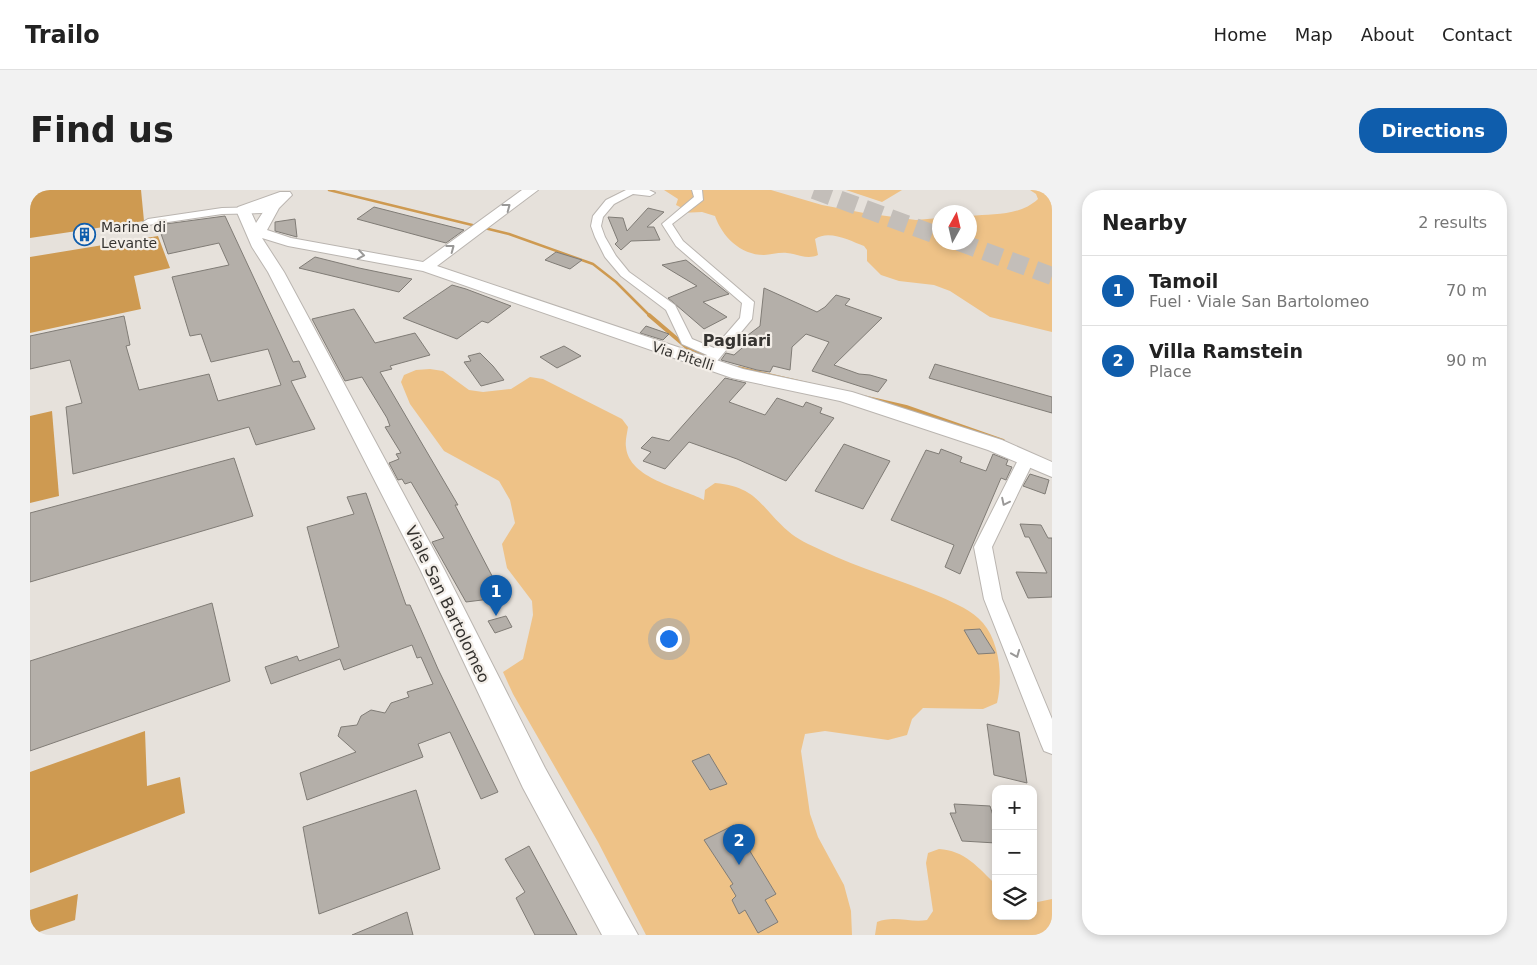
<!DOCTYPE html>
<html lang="en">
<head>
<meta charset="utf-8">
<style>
	:root { --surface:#fff; --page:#f2f2f2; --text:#222; --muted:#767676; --line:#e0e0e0; --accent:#0f5dac }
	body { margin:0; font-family:"DejaVu Sans",sans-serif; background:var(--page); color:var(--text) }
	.controls { position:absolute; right:15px; bottom:15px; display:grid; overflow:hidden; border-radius:10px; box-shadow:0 2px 8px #0003 }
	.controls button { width:45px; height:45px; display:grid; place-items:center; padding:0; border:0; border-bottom:1px solid var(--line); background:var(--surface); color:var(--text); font:25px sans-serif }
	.compass { position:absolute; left:902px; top:15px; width:45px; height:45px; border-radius:50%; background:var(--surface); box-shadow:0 2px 8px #0003; rotate:8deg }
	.you { position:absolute; left:638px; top:448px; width:18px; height:18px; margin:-12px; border:4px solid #fff; border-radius:50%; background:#1a73e8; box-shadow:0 0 0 8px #1a73e833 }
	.badge { display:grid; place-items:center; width:32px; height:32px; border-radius:50%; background:var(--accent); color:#fff; font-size:16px; font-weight:700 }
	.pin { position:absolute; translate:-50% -41px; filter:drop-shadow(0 1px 2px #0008) }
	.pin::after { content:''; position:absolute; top:26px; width:18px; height:15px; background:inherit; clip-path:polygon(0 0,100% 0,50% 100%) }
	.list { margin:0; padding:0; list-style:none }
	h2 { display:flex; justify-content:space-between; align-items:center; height:65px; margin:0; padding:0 20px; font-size:21px }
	h2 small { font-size:16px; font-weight:400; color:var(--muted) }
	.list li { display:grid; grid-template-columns:32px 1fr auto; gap:15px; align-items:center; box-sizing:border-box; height:70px; padding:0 20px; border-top:1px solid var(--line) }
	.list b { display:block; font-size:19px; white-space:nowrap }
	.list p { margin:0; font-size:16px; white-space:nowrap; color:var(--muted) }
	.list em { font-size:16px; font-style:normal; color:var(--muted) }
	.icon { flex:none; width:28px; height:28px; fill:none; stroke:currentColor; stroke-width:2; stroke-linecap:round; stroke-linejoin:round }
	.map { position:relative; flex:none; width:1022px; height:745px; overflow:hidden; border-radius:20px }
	header { display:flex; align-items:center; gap:30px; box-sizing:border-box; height:70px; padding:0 25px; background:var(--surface); border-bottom:1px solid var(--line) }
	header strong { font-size:24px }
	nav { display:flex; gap:28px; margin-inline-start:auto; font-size:18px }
	.intro { display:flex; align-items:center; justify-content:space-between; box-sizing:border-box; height:120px; padding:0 30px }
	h1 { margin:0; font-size:35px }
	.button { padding:12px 22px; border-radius:20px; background:var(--accent); color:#fff; font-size:18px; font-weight:700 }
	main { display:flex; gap:30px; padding:0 30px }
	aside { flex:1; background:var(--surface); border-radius:20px; box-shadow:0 2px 8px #0003 }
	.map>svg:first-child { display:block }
</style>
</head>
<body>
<header>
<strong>Trailo</strong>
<nav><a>Home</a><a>Map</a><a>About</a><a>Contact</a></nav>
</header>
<div class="intro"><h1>Find us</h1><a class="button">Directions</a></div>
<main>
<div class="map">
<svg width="1022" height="745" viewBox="0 0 1022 745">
	<rect width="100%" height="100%" fill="#e6e1db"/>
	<g fill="#eec287">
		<path d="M634 0H741L792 15 834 23 886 30 909 28V52H939L940 26C963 24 990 26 1008 9L1006 4 1000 0H1022V142L960 127 920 101 904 95 869 91 851 85 837 71V60L834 56C821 51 799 39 785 49L788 65C777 70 768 64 757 63 749 62 741 65 734 65 710 65 692 46 685 26L672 22 650 23V17L646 15 648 9Z"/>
		<polygon points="816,0 872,0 852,12"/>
		<path d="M400 179 413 181 439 200 453 202 481 199 500 187 513 189 592 229 598 237C597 244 595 251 596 257 599 289 650 297 674 310L675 300 685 293C728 297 730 317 758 341 767 349 780 355 791 360 830 379 872 390 911 407 926 414 942 420 953 433 970 453 973 488 967 513L953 519 893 518 882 529 877 545 858 550 795 541 775 544 771 561 780 624 788 647 814 695 821 721 822 745H616L568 652 483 504 473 482 493 469 503 425 502 411 477 378 472 354 485 333 480 310 469 291 414 261 380 214 371 192 374 185 386 180Z"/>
		<path d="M909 659C934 660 949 678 966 695V726H1003V713L1022 709V745H845L847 732C864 725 880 733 897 730L903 721 896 673 898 663Z"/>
	</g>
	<g fill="#ce9a51">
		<polygon points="0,0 111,0 114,31 0,48"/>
		<polygon points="128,46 140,78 104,86 111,119 0,143 0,67"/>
		<polygon points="22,221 29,306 0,313 0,226"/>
		<polygon points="115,541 117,596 150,587 155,623 0,683 0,582"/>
		<polygon points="48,704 45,730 0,745 0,720"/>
	</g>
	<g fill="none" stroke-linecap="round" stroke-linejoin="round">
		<polyline stroke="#ce9a51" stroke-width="2.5" points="299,0 479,44 563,74 586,92 620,126"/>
		<g stroke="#ce9a51" stroke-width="4">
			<polyline points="619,125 660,160 673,166"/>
			<polyline points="708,178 876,217 973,251"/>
		</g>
	</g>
	<g fill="#b4afa9" stroke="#807c76">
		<polygon points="344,17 434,40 416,53 327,29"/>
		<polygon points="618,18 634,22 617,37 624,37 630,50 601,51 591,60 585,54 588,51 578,27 593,28 597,41"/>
		<polygon points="195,26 263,172 269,171 276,187 261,191 285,239 226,255 219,237 43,284 36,217 52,213 40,170 0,179 0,146 94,126 100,155 96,156 109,200 179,184 188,211 251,195 238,159 181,172 171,144 160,146 142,87 199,75 189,53 138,64 128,35"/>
		<polygon points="265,29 267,47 245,41 245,32"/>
		<polygon points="526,62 552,70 540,79 515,70"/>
		<polygon points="285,67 329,78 382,89 369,102 269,78"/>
		<polygon points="656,70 699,104 673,112 697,127 674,139 638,108 667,96 632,75"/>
		<polygon points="422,95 436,99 481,116 458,133 452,131 427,149 373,128"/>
		<polygon points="734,98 787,122 795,117 806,105 820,109 815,115 852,128 804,175 829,184 840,185 857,190 848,202 782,181 799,152 776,144 762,157 760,180 743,176 740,182 727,180 691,170 696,163 704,165 720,151 714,148 730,136"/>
		<polygon points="324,119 345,153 385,143 400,165 360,176 362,179 350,182 428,315 425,315 472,405 460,409 436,412 402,352 414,348 381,292 375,294 372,289 368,290 359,273 369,269 366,264 371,263 355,237 360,236 357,228 332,187 315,191 282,129"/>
		<polygon points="616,136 639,144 633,150 610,143"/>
		<polygon points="534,156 551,166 527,178 510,167"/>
		<polygon points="450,163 463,176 474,190 451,196 434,172 441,171 438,166"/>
		<polygon points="905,174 1022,207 1022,223 899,188"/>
		<polygon points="695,188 716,193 699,212 735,225 747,208 773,217 776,212 792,218 790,223 804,228 756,291 707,269 659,252 635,279 613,271 621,262 611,258 622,247 639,251"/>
		<polygon points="814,254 860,271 833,319 785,301"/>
		<polygon points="911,259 932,267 930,272 956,281 963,264 978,270 976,275 982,277 976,290 971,288 930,384 915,377 924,355 861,330 896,260 909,264"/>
		<polygon points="204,268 223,326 0,392 0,323"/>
		<polygon points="1000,284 1019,290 1015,304 993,296"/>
		<polygon points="336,303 376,415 380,415 408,479 468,602 451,609 420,542 388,554 393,567 277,610 270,583 326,562 308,546 311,537 327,535 331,526 341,520 355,523 361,513 379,507 377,502 403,494 391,467 387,468 382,455 314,480 310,469 241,494 235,477 267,466 269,471 309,457 277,337 324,324 317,307"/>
		<polygon points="990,334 1011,335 1018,348 1022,348 1022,407 998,408 986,382 1017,383 999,347 995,347"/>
		<polygon points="182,413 200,491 0,561 0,471"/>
		<polygon points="476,426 482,437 465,443 458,431"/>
		<polygon points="950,439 965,463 948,464 934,440"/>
		<polygon points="957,534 989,542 997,593 964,585"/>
		<polygon points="679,564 697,594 680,600 662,571"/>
		<polygon points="386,600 410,679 289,724 273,637"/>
		<polygon points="924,614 960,616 966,635 966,653 932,651 920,623 926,623"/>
		<polygon points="704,635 746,704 735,710 748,732 728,743 715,720 709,724 702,710 706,706 700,696 703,694 674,650"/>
		<polygon points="499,656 519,693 547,745 505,745 486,708 495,702 475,669"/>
		<polygon points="377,722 383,745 322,745"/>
	</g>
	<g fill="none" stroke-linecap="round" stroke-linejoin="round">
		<g stroke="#c3beb9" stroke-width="18" stroke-dasharray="18 9" stroke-linecap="butt">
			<polyline points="784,0 909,46"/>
			<polyline points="929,52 1022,86"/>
		</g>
		<defs>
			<g id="street">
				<polygon points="596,0 619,0 625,3 620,6 603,4 584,14 573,27 571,36 575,47 586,66 599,82 645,115 662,149 684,158 710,128 712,113 646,56 632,34 664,7 662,0 672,0 673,10 642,34 653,51 724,112 722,129 683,176 673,176 671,173 677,165 652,154 636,120 591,86 575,67 565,47 561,36 563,26 576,10"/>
				<polygon points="244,13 249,16 248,18 232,23 192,24 118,35 113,32 118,29 192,18 231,17"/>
				<polygon points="997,263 1005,268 962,357 972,409 1022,529 1022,564 1014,561 1011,554 954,409 944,357 989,268"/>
			</g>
			<path id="secondary" d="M492 0H508L407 76 713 179 822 202 972 250 1022 272V287L958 260 810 211 702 188 393 81 258 56 232 48 254 82 414 379 515 578 608 745H572L493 598 390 379 238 82 222 57 206 20 208 17 250 2H260L262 5 249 18 237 40 261 48 393 72ZM237 16 226 33 221 22Z"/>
		</defs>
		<use href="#street" stroke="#bab5b0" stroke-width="2"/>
		<use href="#secondary" stroke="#bab5b0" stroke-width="2"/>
		<use href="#street" fill="#fff" fill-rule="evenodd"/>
		<use href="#secondary" fill="#fff" fill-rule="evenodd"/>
	</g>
	<defs><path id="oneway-chevron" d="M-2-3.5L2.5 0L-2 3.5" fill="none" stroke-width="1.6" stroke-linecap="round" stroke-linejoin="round" transform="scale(1.25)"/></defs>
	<g stroke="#9a9998">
		<use href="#oneway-chevron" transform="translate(477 17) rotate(-37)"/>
		<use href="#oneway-chevron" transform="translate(421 58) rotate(-37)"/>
		<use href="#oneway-chevron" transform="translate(331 65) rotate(8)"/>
		<use href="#oneway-chevron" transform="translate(975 312) rotate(116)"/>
		<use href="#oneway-chevron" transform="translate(986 464) rotate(68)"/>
	</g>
	<defs>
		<symbol id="building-ring" viewBox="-11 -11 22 22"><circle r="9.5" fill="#f3eee8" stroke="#0f5dac" stroke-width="1.5"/><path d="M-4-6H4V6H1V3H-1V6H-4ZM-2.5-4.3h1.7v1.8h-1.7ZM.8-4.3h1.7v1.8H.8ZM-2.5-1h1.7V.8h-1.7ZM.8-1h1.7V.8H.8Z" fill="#0f5dac"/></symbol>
	</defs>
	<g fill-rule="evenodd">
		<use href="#building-ring" x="42" y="32" width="25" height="25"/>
	</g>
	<g text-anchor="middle" stroke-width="4.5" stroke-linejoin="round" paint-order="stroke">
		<g font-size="14" fill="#353330" stroke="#f3eee8" text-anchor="start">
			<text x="71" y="42">Marine di<tspan x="71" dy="16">Levante</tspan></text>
		</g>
		<g font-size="14" fill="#353330" stroke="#f3eee8">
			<text transform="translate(653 166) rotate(18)" y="5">Via Pitelli</text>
		</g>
		<g font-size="16" font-weight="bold" fill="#353330" stroke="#f3eee8">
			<text x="707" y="156">Pagliari</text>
		</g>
		<g font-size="16" fill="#353330" stroke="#f3eee8">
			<text transform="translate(418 414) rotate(64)" y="6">Viale San Bartolomeo</text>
		</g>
	</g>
</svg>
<div class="controls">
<button>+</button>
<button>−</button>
<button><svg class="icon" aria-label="layers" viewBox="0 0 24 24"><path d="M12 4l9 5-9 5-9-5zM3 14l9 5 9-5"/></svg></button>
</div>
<svg class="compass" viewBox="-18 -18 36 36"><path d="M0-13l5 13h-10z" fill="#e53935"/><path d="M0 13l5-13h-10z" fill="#767676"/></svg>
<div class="you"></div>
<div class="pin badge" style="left:466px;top:426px">1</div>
<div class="pin badge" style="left:709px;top:675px">2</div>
</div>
<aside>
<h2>Nearby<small>2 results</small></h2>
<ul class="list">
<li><span class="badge">1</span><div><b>Tamoil</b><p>Fuel · Viale San Bartolomeo</p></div><em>70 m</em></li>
<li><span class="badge">2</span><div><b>Villa Ramstein</b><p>Place</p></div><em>90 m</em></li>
</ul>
</aside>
</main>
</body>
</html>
